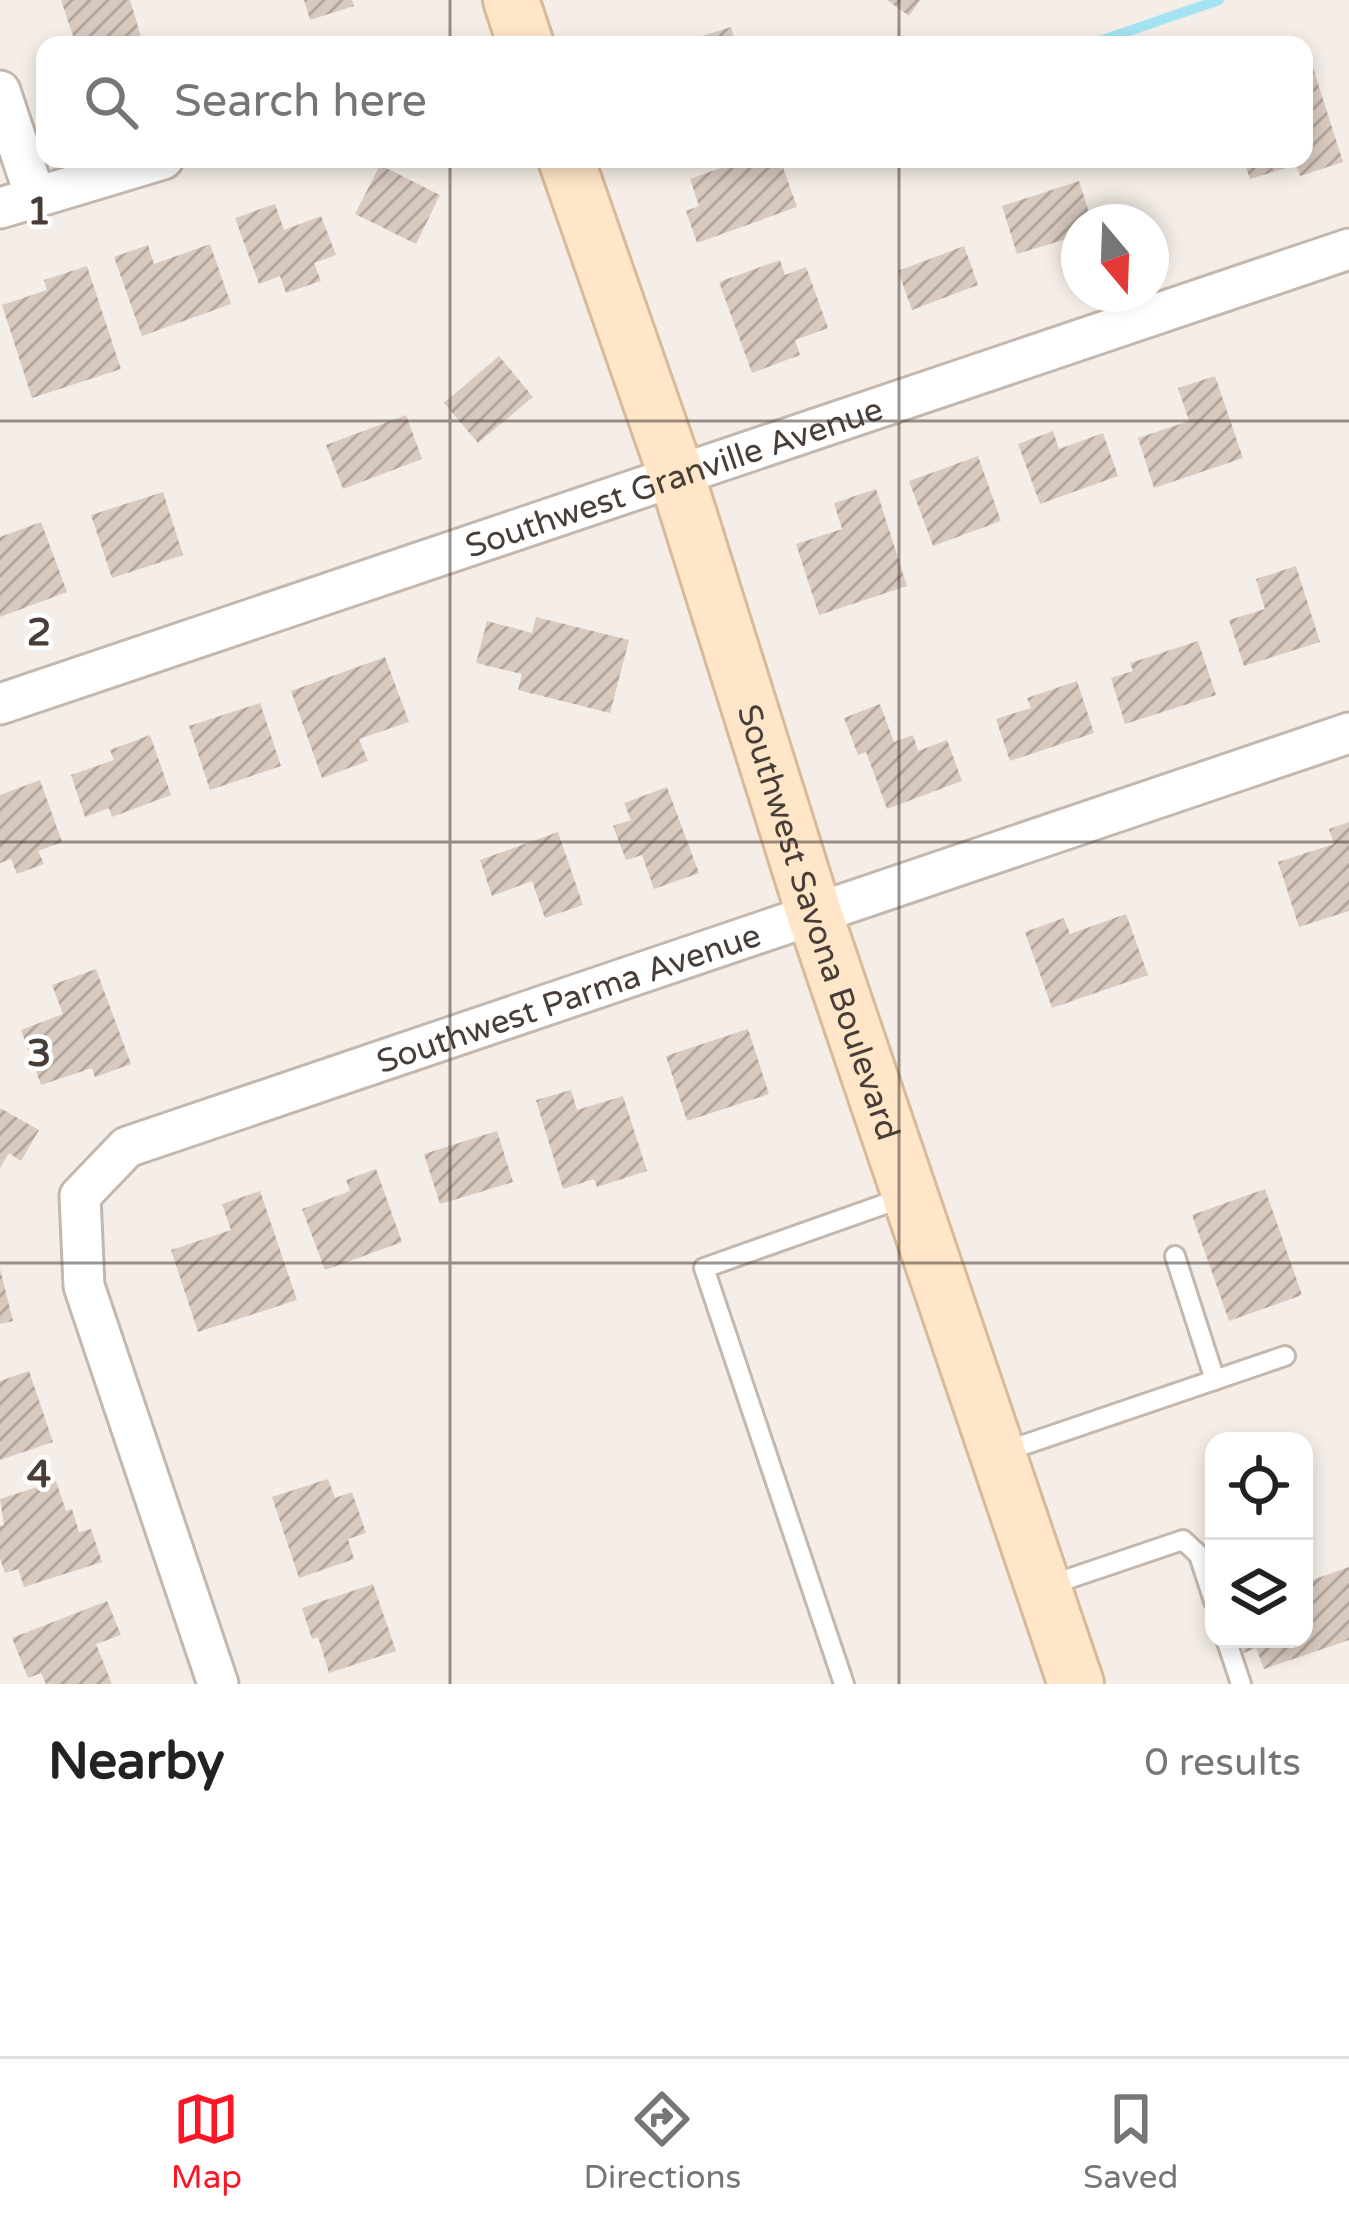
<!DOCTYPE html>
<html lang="en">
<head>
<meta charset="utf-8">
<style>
	:root { --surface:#fff; --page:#f2f2f2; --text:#222; --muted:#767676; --line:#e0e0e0; --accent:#fe1626 }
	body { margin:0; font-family:"Varela Round",sans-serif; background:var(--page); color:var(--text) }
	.controls { position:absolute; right:36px; bottom:36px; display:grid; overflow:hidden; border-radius:24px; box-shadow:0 6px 18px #0003 }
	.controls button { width:108px; height:108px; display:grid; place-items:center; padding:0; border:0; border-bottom:3px solid var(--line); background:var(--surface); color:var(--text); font:60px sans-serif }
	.compass { position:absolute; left:1061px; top:204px; width:108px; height:108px; border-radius:50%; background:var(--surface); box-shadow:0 6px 18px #0003; rotate:161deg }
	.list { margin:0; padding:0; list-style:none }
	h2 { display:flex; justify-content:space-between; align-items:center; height:156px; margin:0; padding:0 48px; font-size:51px }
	h2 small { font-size:39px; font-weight:400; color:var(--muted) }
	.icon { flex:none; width:66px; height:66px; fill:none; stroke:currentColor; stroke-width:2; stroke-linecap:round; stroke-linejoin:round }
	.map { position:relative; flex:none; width:1349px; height:1684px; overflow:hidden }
	.search { position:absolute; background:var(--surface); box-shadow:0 6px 18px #0003; left:36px; right:36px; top:36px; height:132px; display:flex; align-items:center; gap:30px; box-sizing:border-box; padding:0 42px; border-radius:24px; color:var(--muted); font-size:45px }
	.sheet { height:372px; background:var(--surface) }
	nav { display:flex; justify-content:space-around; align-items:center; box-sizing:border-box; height:168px; border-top:3px solid var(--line); background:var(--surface); font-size:33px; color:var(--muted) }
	nav a { display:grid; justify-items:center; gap:6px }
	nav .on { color:var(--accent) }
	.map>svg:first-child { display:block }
</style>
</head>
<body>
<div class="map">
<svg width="1349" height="1684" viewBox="0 0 1349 1684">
	<defs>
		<pattern id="building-hatch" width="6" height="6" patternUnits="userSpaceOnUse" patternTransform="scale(3)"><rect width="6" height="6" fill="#d9cac0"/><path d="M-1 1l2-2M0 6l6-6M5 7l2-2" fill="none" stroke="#b2a59d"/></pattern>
	</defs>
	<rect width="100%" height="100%" fill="#f5eee8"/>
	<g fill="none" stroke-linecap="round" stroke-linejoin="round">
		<polyline stroke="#a4e3f2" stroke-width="10" points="1088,45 1219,0"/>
	</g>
	<g fill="url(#building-hatch)">
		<polygon points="61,0 130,0 142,40 128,45 76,45"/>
		<polygon points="304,0 352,0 354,6 310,20"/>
		<polygon points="887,0 920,0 909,16"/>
		<polygon points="731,27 736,45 677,45 677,44"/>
		<polygon points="1313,68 1343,162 1300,176 1296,165 1250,179 1243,159 1304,159 1304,70"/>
		<polygon points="746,159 780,159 797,207 697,243 686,211 699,206 690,179"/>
		<polygon points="380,165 440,195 416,244 355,214"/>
		<polygon points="1079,181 1092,222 1079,222 1079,235 1017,254 1002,206"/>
		<polygon points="275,204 284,230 321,216 336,255 314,263 321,281 286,293 280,276 259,284 235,218"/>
		<polygon points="210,244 231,304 142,336 114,257 148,245 154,264"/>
		<polygon points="964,246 978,285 912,310 898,271"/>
		<polygon points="780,260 785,275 806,267 828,328 795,340 800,355 752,373 719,282"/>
		<polygon points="87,266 121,369 32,398 2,305 47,290 44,280"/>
		<polygon points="499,356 533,397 478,443 444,403"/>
		<polygon points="1215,376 1243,458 1154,488 1138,438 1189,421 1178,388"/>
		<polygon points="406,415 422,459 343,489 326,445"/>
		<polygon points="1053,431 1059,449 1103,433 1118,476 1040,504 1018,444"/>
		<polygon points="978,456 1001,521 933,546 909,481"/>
		<polygon points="876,489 907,586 819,615 796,544 842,529 834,503"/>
		<polygon points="163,492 183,555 112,578 91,515"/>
		<polygon points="41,522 67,592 0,617 0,537"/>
		<polygon points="1296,566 1320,642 1244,666 1229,620 1265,609 1256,579"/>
		<polygon points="536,617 629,640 610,713 518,690 522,674 476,663 487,621 532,633"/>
		<polygon points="1198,641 1216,695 1125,724 1111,678 1133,671 1130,663"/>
		<polygon points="385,657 409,722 359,739 368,761 322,778 291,691"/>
		<polygon points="1077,681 1094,733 1010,761 996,719 1031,708 1027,698"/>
		<polygon points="260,703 281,766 210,790 189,726"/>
		<polygon points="880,704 894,742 913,735 918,751 947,740 962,781 887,809 866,752 858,755 844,718"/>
		<polygon points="150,735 171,795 112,817 109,808 85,817 71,775 114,760 110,750"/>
		<polygon points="40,780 62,842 38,851 44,864 17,874 11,859 0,863 0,795"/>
		<polygon points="667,787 699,873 654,889 642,855 626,860 613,826 631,820 624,803"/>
		<polygon points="1349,822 1349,911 1299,927 1278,862 1334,844 1329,829"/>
		<polygon points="558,832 583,905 545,918 532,881 492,896 480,860"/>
		<polygon points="1126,914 1148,975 1052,1008 1025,932 1064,918 1070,934"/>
		<polygon points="96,969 131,1064 95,1077 92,1068 41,1085 21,1030 63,1014 52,985"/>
		<polygon points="748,1029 769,1094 687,1121 666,1056"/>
		<polygon points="571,1090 577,1110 623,1096 647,1171 597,1187 594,1179 563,1189 536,1100"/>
		<polygon points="0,1108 39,1130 21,1161 9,1153 0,1168"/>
		<polygon points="497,1131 513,1182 440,1204 424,1154"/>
		<polygon points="376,1169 402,1242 325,1270 302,1209 350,1191 346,1180"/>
		<polygon points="1265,1189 1302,1295 1229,1321 1192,1215"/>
		<polygon points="260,1191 297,1300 198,1332 171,1250 231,1230 222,1204"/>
		<polygon points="0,1269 13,1321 0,1324"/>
		<polygon points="29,1371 53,1442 0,1460 0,1381"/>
		<polygon points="328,1479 335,1498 352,1492 366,1533 348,1539 354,1559 299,1578 272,1497"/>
		<polygon points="56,1481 66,1511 72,1509 79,1532 91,1529 102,1562 24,1587 18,1569 5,1573 0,1558 0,1526 4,1525 0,1499"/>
		<polygon points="1349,1567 1349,1640 1264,1669 1256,1648 1244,1653 1240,1639 1304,1639 1304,1583"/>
		<polygon points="373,1584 396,1651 329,1673 318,1637 312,1639 302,1608"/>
		<polygon points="107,1601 121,1635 96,1644 112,1684 46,1684 41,1673 28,1678 12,1638"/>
	</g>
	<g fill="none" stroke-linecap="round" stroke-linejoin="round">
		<defs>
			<g id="lane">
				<polyline points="1175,1256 1215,1380"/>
				<polyline points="1000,1453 1285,1356"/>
				<polyline points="1050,1585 1183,1540 1199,1555 1214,1601"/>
				<polyline points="1226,1639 1241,1684"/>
				<polyline points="844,1684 704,1268 905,1197"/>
			</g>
			<g id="street">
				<polyline points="0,91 35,196"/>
				<polyline points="0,208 163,159"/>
				<path id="s1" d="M0 704 1349 249"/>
				<path id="s2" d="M218 1684 84 1286 80 1196 127 1147 1349 733"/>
			</g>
			<g id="secondary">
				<polyline points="511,0 526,45"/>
				<path id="s3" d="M566 159 677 477 815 916 1076 1684"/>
			</g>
		</defs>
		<use href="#lane" stroke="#c3b7ae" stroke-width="24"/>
		<use href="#street" stroke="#c3b7ae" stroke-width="45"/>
		<use href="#secondary" stroke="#d8ba99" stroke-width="60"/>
		<use href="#lane" stroke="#fff" stroke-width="18"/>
		<use href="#street" stroke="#fff" stroke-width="39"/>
		<use href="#secondary" stroke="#ffe6c8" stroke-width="54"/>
	</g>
	<path fill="none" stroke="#483e37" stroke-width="3" stroke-opacity="0.55" d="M450 0V45M899 0V45M450 159V1684M899 159V1684M0 421H1349M0 842H1349M0 1263H1349"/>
	<g text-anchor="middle" stroke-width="9" stroke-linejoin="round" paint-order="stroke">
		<g font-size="33" fill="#483e37" stroke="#fff">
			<text dy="12" stroke="none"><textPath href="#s1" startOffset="711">Southwest Granville Avenue</textPath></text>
			<text dy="12" stroke="none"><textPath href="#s3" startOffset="804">Southwest Savona Boulevard</textPath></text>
			<text dy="12" stroke="none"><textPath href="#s2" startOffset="1044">Southwest Parma Avenue</textPath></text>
		</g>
	</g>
	<g font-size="39" text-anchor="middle" font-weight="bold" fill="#483e37" stroke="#fff" stroke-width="9" stroke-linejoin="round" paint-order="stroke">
		<text x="39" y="224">1</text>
		<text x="39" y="645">2</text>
		<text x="39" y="1066">3</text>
		<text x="39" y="1487">4</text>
	</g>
</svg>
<div class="controls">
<button><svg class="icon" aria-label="locate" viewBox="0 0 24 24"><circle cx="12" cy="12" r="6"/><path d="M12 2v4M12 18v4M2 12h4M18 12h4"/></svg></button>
<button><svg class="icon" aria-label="layers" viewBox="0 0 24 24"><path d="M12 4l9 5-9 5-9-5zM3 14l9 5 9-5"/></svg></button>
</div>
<svg class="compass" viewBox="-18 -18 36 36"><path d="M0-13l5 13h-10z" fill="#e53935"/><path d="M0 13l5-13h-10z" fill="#767676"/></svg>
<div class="search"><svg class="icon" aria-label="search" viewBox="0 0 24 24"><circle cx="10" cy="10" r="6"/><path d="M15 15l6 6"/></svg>Search here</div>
</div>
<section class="sheet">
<h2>Nearby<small>0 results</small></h2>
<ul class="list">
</ul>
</section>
<nav>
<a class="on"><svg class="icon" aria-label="map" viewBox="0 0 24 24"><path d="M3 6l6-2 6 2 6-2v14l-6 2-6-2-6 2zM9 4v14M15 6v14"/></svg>Map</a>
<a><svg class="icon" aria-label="directions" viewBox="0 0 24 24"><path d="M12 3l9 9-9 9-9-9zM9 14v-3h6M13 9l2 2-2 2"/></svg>Directions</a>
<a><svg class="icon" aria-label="saved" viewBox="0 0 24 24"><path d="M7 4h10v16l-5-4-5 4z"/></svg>Saved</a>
</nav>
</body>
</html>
